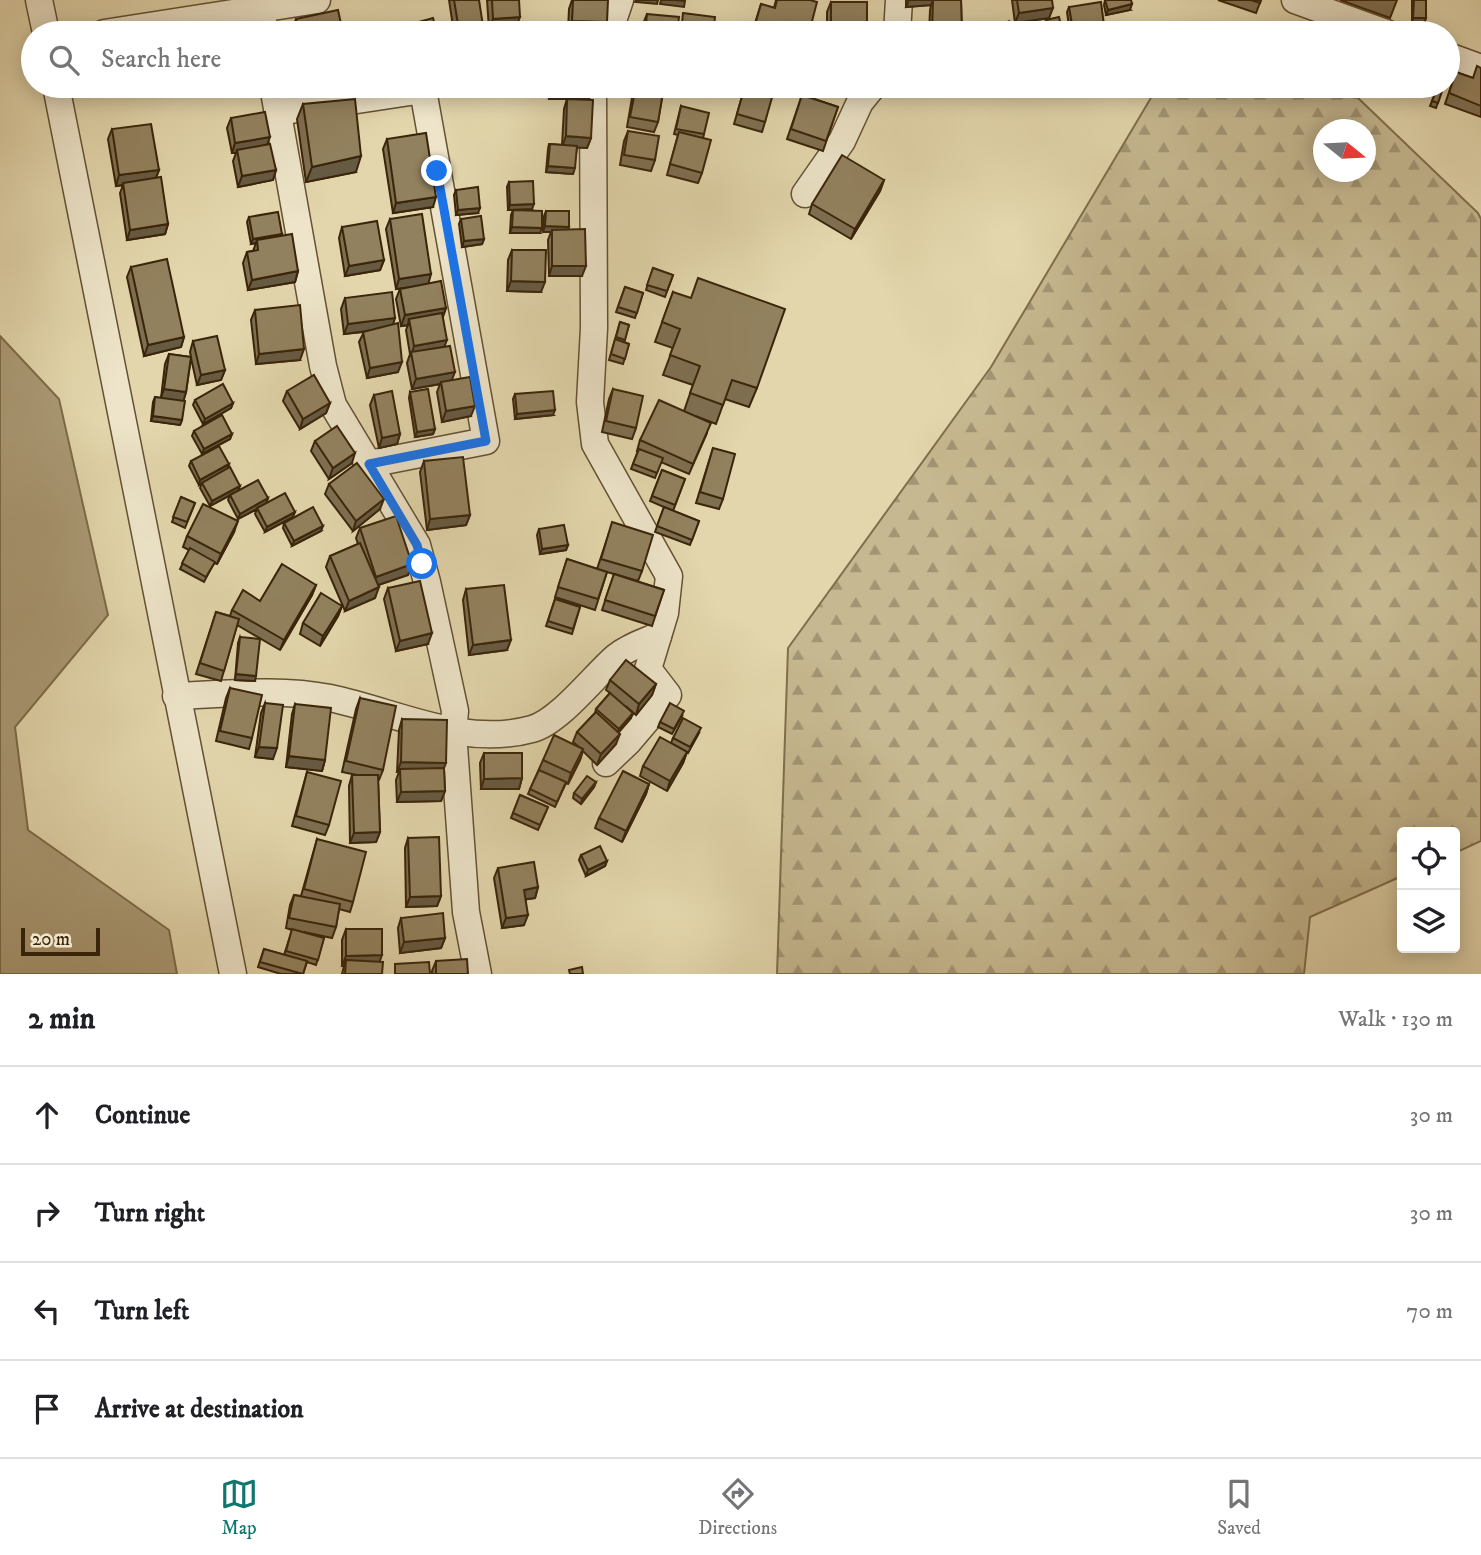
<!DOCTYPE html>
<html lang="en">
<head>
<meta charset="utf-8">
<style>
	:root { --surface:#fff; --page:#f6f6f6; --text:#202124; --muted:#757577; --line:#e0e0e0; --accent:#0f766e }
	body { margin:0; font-family:"IM FELL DW Pica",serif; background:var(--page); color:var(--text) }
	.controls { position:absolute; right:21px; bottom:21px; display:grid; overflow:hidden; border-radius:7px; box-shadow:0 4px 18px #0003 }
	.controls button { width:63px; height:63px; display:grid; place-items:center; padding:0; border:0; border-bottom:2px solid var(--line); background:var(--surface); color:var(--text); font:35px sans-serif }
	.compass { position:absolute; left:1313px; top:119px; width:63px; height:63px; border-radius:50%; background:var(--surface); box-shadow:0 4px 18px #0003; rotate:108deg }
	.scale { position:absolute; left:21px; bottom:18px; width:79px; box-sizing:border-box; padding-left:7px; border:4px solid #3a250a; border-top:0; font-size:19px; line-height:24px; white-space:nowrap; color:#3a250a; -webkit-text-stroke:5px #ede4c9; paint-order:stroke }
	.stop { position:absolute; width:21px; height:21px; margin:-16px; border:5px solid #1a73e8; border-radius:50%; background:#fff }
	.stop.end { background:#1a73e8; border-color:#fff; box-shadow:0 2px 7px #0008 }
	.list { margin:0; padding:0; list-style:none }
	h2 { display:flex; justify-content:space-between; align-items:center; height:91px; margin:0; padding:0 28px; font-size:30px }
	h2 small { font-size:23px; font-weight:400; color:var(--muted) }
	.list li { display:grid; grid-template-columns:46px 1fr auto; gap:21px; align-items:center; box-sizing:border-box; height:98px; padding:0 28px; border-top:2px solid var(--line) }
	.list b { display:block; font-size:26px; white-space:nowrap }
	.list em { font-size:23px; font-style:normal; color:var(--muted) }
	.icon { flex:none; width:38px; height:38px; fill:none; stroke:currentColor; stroke-width:2; stroke-linecap:round; stroke-linejoin:round }
	.map { position:relative; flex:none; width:1481px; height:974px; overflow:hidden }
	.search { position:absolute; background:var(--surface); box-shadow:0 4px 18px #0003; left:21px; right:21px; top:21px; height:77px; display:flex; align-items:center; gap:18px; box-sizing:border-box; padding:0 24px; border-radius:38px; color:var(--muted); font-size:26px }
	.sheet { height:483px; background:var(--surface) }
	nav { display:flex; justify-content:space-around; align-items:center; box-sizing:border-box; height:98px; border-top:2px solid var(--line); background:var(--surface); font-size:19px; color:var(--muted) }
	nav a { display:grid; justify-items:center; gap:4px }
	nav .on { color:var(--accent) }
	.map>svg:first-child { display:block }
</style>
</head>
<body>
<div class="map">
<svg width="1481" height="974" viewBox="0 0 1481 974">
	<defs>
		<pattern id="forest-firs" width="22" height="20" patternUnits="userSpaceOnUse" patternTransform="scale(1.75)"><rect width="22" height="20" fill="#c6b890"/><path d="M5 1l3.5 6h-7zM16 11l3.5 6h-7z" fill="#a29574"/></pattern>
	</defs>
	<rect width="100%" height="100%" fill="#e3d6ac"/>
	<filter id="stains"><feTurbulence type="fractalNoise" baseFrequency=".00286" numOctaves="4"/><feColorMatrix values="0 0 0 0 .2 0 0 0 0 .09 0 0 0 0 .02 0 0 0 .5 -.17"/></filter>
	<radialGradient id="worn" r=".72"><stop offset=".6" stop-color="#630" stop-opacity="0"/><stop offset="1" stop-color="#630" stop-opacity=".3"/></radialGradient>
	<path fill="url(#forest-firs)" stroke="#806e4d" stroke-width="2" fill-rule="evenodd" d="M1158 86H1269L1358 98 1478 213 1481 219V841L1455 853V832H1402V876L1310 917 1304 974H777L788 648 991 367ZM1324 130H1366V172H1324Z"/>
	<polygon fill="#aa9a75" stroke="#7d6b4a" stroke-width="2" points="0,336 59,399 108,615 15,727 28,830 169,930 177,974 0,974"/>
	<g fill="none" stroke-linecap="round" stroke-linejoin="round">
		<defs>
			<g id="minor">
				<polyline points="39,0 46,33"/>
				<polyline points="1295,0 1386,33"/>
				<polyline points="261,8 265,33"/>
				<polyline points="104,33 317,0"/>
				<polyline points="609,33 620,0"/>
				<polyline points="897,33 899,0"/>
				<polyline points="1448,56 1481,68"/>
				<polyline points="56,86 233,974"/>
				<polyline points="273,86 323,366 333,405 417,545 427,582 455,711 453,732 466,912 478,974"/>
				<polyline points="593,86 594,328 590,402 595,444 669,576 665,613 648,669 668,695 628,742 606,763"/>
				<polyline points="278,112 423,90 486,441 369,464"/>
				<polyline points="805,194 842,141 860,102 873,86"/>
				<path d="M176 696C227 694 280 688 330 698 397 712 463 748 532 729 559 722 594 676 616 657 628 647 644 642 658 636"/>
			</g>
		</defs>
		<use href="#minor" stroke="#645132" stroke-width="29"/>
		<use href="#minor" stroke="#ede4c9" stroke-width="26"/>
	</g>
	<g fill="#7e6f51" stroke="#3a250a" stroke-width="2">
		<polygon points="449,0 479,0 480,33 454,33"/>
		<polygon points="487,0 519,0 516,27 489,29"/>
		<polygon points="572,0 603,33 568,31 569,9"/>
		<polygon points="776,0 810,0 809,33 752,33 761,4 774,8"/>
		<polygon points="906,0 961,0 962,33 929,33 930,10 931,5 906,7"/>
		<polygon points="1012,0 1052,0 1049,18 1015,23"/>
		<polygon points="1105,0 1130,10 1106,15 1104,5"/>
		<polygon points="1218,0 1261,0 1256,13"/>
		<polygon points="1340,0 1397,0 1390,18"/>
		<polygon points="1412,0 1426,0 1426,18 1424,23 1412,23"/>
		<polygon points="831,2 867,31 866,33 827,33 827,12"/>
		<polygon points="1069,7 1104,25 1102,30 1083,33 1070,33 1067,12"/>
		<polygon points="647,14 677,33 642,33 643,24"/>
		<polygon points="296,19 343,33 293,33 292,30"/>
		<polygon points="1046,20 1063,33 1046,33 1044,25"/>
		<polygon points="408,25 437,33 394,33 405,33"/>
		<polygon points="1481,68 1481,117 1445,104 1456,72 1473,78"/>
		<polygon points="304,86 343,86 306,94"/>
		<polygon points="549,86 593,86 589,99 549,99"/>
		<polygon points="634,86 664,86 658,122 654,132 627,127"/>
		<polygon points="745,86 773,86 765,122 762,132 734,124"/>
		<polygon points="1438,87 1443,88 1436,108 1430,106"/>
		<polygon points="802,95 838,107 823,151 787,139"/>
		<polygon points="567,99 591,138 587,148 577,147 573,174 546,172 548,149 549,144 562,145 564,109"/>
		<polygon points="303,104 356,172 306,182 297,119"/>
		<polygon points="681,106 704,134 703,138 702,173 698,183 667,175 678,135 674,134"/>
		<polygon points="231,118 267,144 276,170 273,180 238,187 233,161 236,153 232,153 227,128"/>
		<polygon points="112,129 159,170 156,178 168,224 165,234 127,240 120,193 123,185 116,186 108,139"/>
		<polygon points="628,131 655,160 651,171 620,165 624,141"/>
		<polygon points="387,139 433,207 393,213 383,149"/>
		<polygon points="884,180 880,191 851,239 809,214 812,204"/>
		<polygon points="509,182 532,209 513,210 540,233 510,233 511,215 513,210 508,210 507,187"/>
		<polygon points="456,190 478,213 456,215 454,195"/>
		<polygon points="546,211 569,227 568,229 582,276 549,276 548,240 551,232 543,232 544,216"/>
		<polygon points="249,217 282,234 281,236 298,271 295,282 248,290 243,263 247,252 253,251 256,243 251,244 247,222"/>
		<polygon points="390,219 428,284 446,308 443,317 444,347 452,380 471,416 442,422 437,392 440,384 412,389 407,363 410,354 406,330 408,325 401,326 396,299 400,289 412,287 396,289 386,229"/>
		<polygon points="461,219 484,239 482,244 462,247 459,224"/>
		<polygon points="342,227 384,260 380,270 345,276 339,238"/>
		<polygon points="512,250 541,292 507,291 508,260"/>
		<polygon points="131,267 184,337 181,347 144,356 127,277"/>
		<polygon points="653,268 673,275 665,297 646,290"/>
		<polygon points="625,287 643,293 635,318 616,312"/>
		<polygon points="673,292 757,388 749,407 725,399 716,424 698,417 707,433 689,474 661,462 655,478 631,469 638,451 637,451 640,440 684,411 693,385 663,375 673,348 655,342"/>
		<polygon points="345,298 393,325 398,372 367,378 359,342 364,332 344,334 341,309"/>
		<polygon points="255,310 300,360 256,364 251,320"/>
		<polygon points="620,322 629,325 624,342 629,344 623,364 609,360"/>
		<polygon points="193,341 225,370 221,380 197,385 191,358 186,392 183,401 182,420 180,425 151,421 153,402 155,397 161,398 165,364 169,354 191,357 190,352"/>
		<polygon points="613,389 636,428 632,439 602,432 609,399"/>
		<polygon points="287,391 330,403 326,413 300,429 283,401"/>
		<polygon points="410,392 435,429 433,434 415,437 409,398"/>
		<polygon points="515,394 553,415 515,419 513,399"/>
		<polygon points="374,395 400,434 397,444 379,448 370,405"/>
		<polygon points="195,400 233,403 231,408 203,424 193,405"/>
		<polygon points="194,431 232,434 230,439 202,454 192,436"/>
		<polygon points="315,441 352,463 329,479 311,451"/>
		<polygon points="713,448 723,499 719,509 696,503"/>
		<polygon points="191,461 229,464 227,469 238,491 268,498 266,503 293,517 265,532 255,514 257,509 238,519 228,500 230,495 210,506 200,488 202,483 199,485 189,466"/>
		<polygon points="424,461 470,515 466,525 427,530 420,472"/>
		<polygon points="662,470 685,479 673,511 650,501"/>
		<polygon points="329,484 380,509 353,531 325,494"/>
		<polygon points="181,497 195,503 185,528 172,522"/>
		<polygon points="664,507 699,521 690,545 655,532"/>
		<polygon points="284,523 321,531 292,546 283,528"/>
		<polygon points="360,528 412,564 408,575 378,585 375,598 345,611 326,567 330,556 358,544 356,538"/>
		<polygon points="539,529 568,545 566,550 540,554 537,535"/>
		<polygon points="234,532 217,564 214,563 204,582 180,569 189,550 183,547 187,536"/>
		<polygon points="609,533 642,571 638,581 607,572 595,610 555,597 567,559 597,569"/>
		<polygon points="614,574 664,590 652,626 602,610"/>
		<polygon points="316,585 312,595 280,650 237,625 221,681 196,674 216,612 230,616 232,610"/>
		<polygon points="388,588 428,644 396,651 384,599"/>
		<polygon points="466,589 507,650 469,655 463,600"/>
		<polygon points="555,599 580,607 572,634 546,626"/>
		<polygon points="342,606 338,616 320,646 300,634 303,623"/>
		<polygon points="240,637 255,681 235,680 238,643"/>
		<polygon points="610,680 656,684 652,695 636,715 628,708 631,718 618,733 616,744 597,765 583,751 580,760 568,784 566,783 555,807 528,794 543,760 579,747 573,742 577,732 595,713 596,709 610,693 606,690"/>
		<polygon points="230,688 252,738 249,749 216,741 226,698"/>
		<polygon points="360,698 383,770 379,780 378,780 380,832 376,842 350,843 349,786 352,775 357,775 342,772 356,709"/>
		<polygon points="265,703 273,759 255,757 261,713"/>
		<polygon points="295,704 325,760 322,771 286,767 292,714"/>
		<polygon points="682,716 672,734 658,727 660,722"/>
		<polygon points="402,719 444,769 445,791 441,801 397,802 396,780 399,772 397,772 399,730"/>
		<polygon points="699,733 688,753 671,743 687,752 683,763 667,791 640,776 643,766 671,743 673,738"/>
		<polygon points="484,753 522,778 519,789 481,789 480,763"/>
		<polygon points="307,772 329,825 325,835 292,826"/>
		<polygon points="596,782 594,787 581,804 573,798 574,793"/>
		<polygon points="649,784 646,794 622,842 595,828 599,818"/>
		<polygon points="520,795 548,807 538,830 511,818"/>
		<polygon points="408,838 441,896 437,906 406,907 405,848"/>
		<polygon points="317,839 353,902 350,912 339,909 336,927 332,938 304,932 324,938 316,965 307,962 303,974 281,974 258,967 264,949 284,955 292,930 286,928 290,905 294,895 301,896"/>
		<polygon points="581,855 607,861 605,866 586,876 579,860"/>
		<polygon points="498,868 538,887 535,898 526,899 524,925 502,928 494,878"/>
		<polygon points="401,918 445,938 441,948 400,953 398,928"/>
		<polygon points="346,929 380,962 382,974 342,974 344,966 342,966 342,940"/>
		<polygon points="436,961 468,974 432,974 432,971"/>
	</g>
	<g fill="#665a42" stroke="#3a250a" stroke-width="2">
		<polygon points="636,0 658,0 657,4 635,2"/>
		<polygon points="661,0 674,0 685,1 684,7 660,4"/>
		<polygon points="909,0 933,0 931,5 906,7"/>
		<polygon points="1132,4 1130,10 1106,15 1108,10"/>
		<polygon points="1053,8 1049,18 1015,23 1019,13"/>
		<polygon points="520,17 516,27 489,29 493,19"/>
		<polygon points="1413,18 1426,18 1424,23 1412,23"/>
		<polygon points="572,21 607,22 603,33 568,31"/>
		<polygon points="1104,25 1102,30 1083,33 1071,33 1073,30"/>
		<polygon points="483,26 480,33 458,33 459,30"/>
		<polygon points="831,31 867,31 866,33 830,33"/>
		<polygon points="158,86 185,86 184,88 156,91"/>
		<polygon points="309,86 343,86 306,94"/>
		<polygon points="553,89 593,89 589,99 549,99"/>
		<polygon points="566,136 591,138 587,148 562,147"/>
		<polygon points="270,137 266,148 237,150 236,153 232,153 235,143"/>
		<polygon points="361,156 356,172 306,182 312,167"/>
		<polygon points="548,166 575,168 573,174 546,172"/>
		<polygon points="159,170 155,180 116,186 119,175"/>
		<polygon points="276,170 273,180 238,187 242,176"/>
		<polygon points="884,180 880,191 851,239 855,229"/>
		<polygon points="436,197 433,207 393,213 396,203"/>
		<polygon points="534,204 532,209 508,210 510,205"/>
		<polygon points="480,208 478,213 456,215 458,210"/>
		<polygon points="168,224 165,234 127,240 130,230"/>
		<polygon points="545,226 569,227 567,232 543,232"/>
		<polygon points="512,227 542,228 540,233 510,233"/>
		<polygon points="282,234 280,239 257,240 256,243 251,244 253,239"/>
		<polygon points="484,239 482,244 462,247 464,241"/>
		<polygon points="384,260 380,270 345,276 349,266"/>
		<polygon points="552,266 586,266 582,276 549,276"/>
		<polygon points="298,271 295,282 248,290 252,280"/>
		<polygon points="431,274 428,285 396,289 399,279"/>
		<polygon points="511,281 545,282 541,292 507,291"/>
		<polygon points="446,308 442,318 409,319 408,325 401,326 405,315"/>
		<polygon points="395,318 392,328 344,334 348,324"/>
		<polygon points="184,337 181,347 144,356 148,345"/>
		<polygon points="447,340 443,350 411,356 414,346"/>
		<polygon points="304,349 300,360 256,364 259,354"/>
		<polygon points="402,362 398,372 367,378 370,368"/>
		<polygon points="225,370 221,380 197,385 201,375"/>
		<polygon points="455,372 451,382 441,382 440,384 412,389 416,379"/>
		<polygon points="164,389 186,392 183,403 160,400"/>
		<polygon points="233,403 231,408 203,424 205,419"/>
		<polygon points="330,403 326,413 300,429 303,419"/>
		<polygon points="475,406 471,416 442,422 446,411"/>
		<polygon points="555,410 553,415 515,419 517,414"/>
		<polygon points="153,416 182,420 180,425 151,421"/>
		<polygon points="435,429 433,434 415,437 417,432"/>
		<polygon points="232,434 230,439 202,454 204,449"/>
		<polygon points="400,434 397,444 379,448 382,438"/>
		<polygon points="355,453 352,463 329,479 333,468"/>
		<polygon points="229,464 227,470 199,485 200,480"/>
		<polygon points="240,486 238,491 210,506 212,501"/>
		<polygon points="268,498 266,504 238,519 240,514"/>
		<polygon points="384,499 380,509 353,531 356,521"/>
		<polygon points="295,512 293,517 265,532 267,527"/>
		<polygon points="470,515 466,525 427,530 430,519"/>
		<polygon points="238,521 234,532 217,564 221,554"/>
		<polygon points="323,526 321,531 292,546 294,541"/>
		<polygon points="568,545 566,550 540,554 542,549"/>
		<polygon points="412,564 408,575 372,587 376,577"/>
		<polygon points="316,585 312,595 280,650 284,640"/>
		<polygon points="379,587 375,598 345,611 349,601"/>
		<polygon points="342,606 338,616 320,646 323,636"/>
		<polygon points="432,633 428,644 396,651 400,641"/>
		<polygon points="511,640 507,650 469,655 473,645"/>
		<polygon points="236,674 256,676 255,681 235,680"/>
		<polygon points="656,684 652,695 636,715 639,704"/>
		<polygon points="633,713 631,718 617,734 619,729"/>
		<polygon points="620,734 616,744 597,765 601,754"/>
		<polygon points="259,747 277,748 273,759 255,757"/>
		<polygon points="583,749 580,760 568,784 571,773"/>
		<polygon points="687,752 683,763 667,791 670,781"/>
		<polygon points="289,756 325,760 322,771 286,767"/>
		<polygon points="401,762 446,763 442,773 400,769 399,772 397,772"/>
		<polygon points="522,778 519,789 481,789 484,779"/>
		<polygon points="596,782 594,787 581,804 582,799"/>
		<polygon points="649,784 646,794 622,842 626,831"/>
		<polygon points="445,791 441,801 397,802 401,792"/>
		<polygon points="380,832 376,842 350,843 354,833"/>
		<polygon points="607,861 605,866 586,876 588,870"/>
		<polygon points="538,887 535,898 521,900 524,890"/>
		<polygon points="441,896 437,906 406,907 410,897"/>
		<polygon points="528,915 524,925 502,928 506,918"/>
		<polygon points="445,938 441,948 400,953 404,942"/>
		<polygon points="382,955 378,966 346,960 344,966 342,966 346,956"/>
	</g>
	<g fill="#92815e" stroke="#3a250a" stroke-width="2">
		<polygon points="454,0 479,0 483,26 459,30"/>
		<polygon points="492,0 519,0 520,17 493,19"/>
		<polygon points="573,0 608,0 607,22 572,21"/>
		<polygon points="777,0 810,0 817,2 809,33 787,33 755,25 761,4 775,8"/>
		<polygon points="933,0 961,0 962,33 932,33"/>
		<polygon points="1017,0 1052,0 1053,8 1019,13"/>
		<polygon points="1105,0 1131,0 1132,4 1108,10"/>
		<polygon points="1251,0 1261,0 1260,3"/>
		<polygon points="1414,0 1426,0 1426,18 1413,18"/>
		<rect x="831" y="2" width="36" height="29"/>
		<polygon points="1101,2 1104,25 1073,30 1069,7"/>
		<polygon points="338,10 343,33 299,33 296,19"/>
		<polygon points="683,13 715,17 713,33 681,33"/>
		<polygon points="647,14 679,17 677,33 645,33"/>
		<polygon points="1059,17 1063,33 1049,33 1046,20"/>
		<polygon points="433,18 437,33 410,33 408,25"/>
		<polygon points="1009,21 1016,33 988,33"/>
		<polygon points="1043,26 1045,33 1021,33"/>
		<polygon points="1360,28 1370,32 1369,33 1358,33"/>
		<polygon points="1477,66 1481,68 1481,106 1449,93 1456,72 1473,78"/>
		<rect x="553" y="86" width="40" height="3"/>
		<polygon points="636,86 664,86 658,122 630,117"/>
		<polygon points="745,86 775,87 765,122 737,114"/>
		<polygon points="1438,87 1443,88 1438,103 1432,101"/>
		<polygon points="802,95 838,107 826,141 791,129"/>
		<polygon points="355,99 361,156 312,167 303,104"/>
		<polygon points="567,99 593,100 591,138 566,136"/>
		<polygon points="681,106 709,113 704,134 676,129"/>
		<polygon points="265,112 270,137 235,143 231,118"/>
		<polygon points="151,124 159,170 119,175 112,129"/>
		<polygon points="628,131 659,136 655,160 624,155"/>
		<polygon points="679,132 711,140 702,173 670,164"/>
		<polygon points="426,133 436,197 396,203 387,139"/>
		<polygon points="270,144 276,170 242,176 237,150"/>
		<polygon points="550,144 577,146 575,168 548,166"/>
		<polygon points="842,155 884,180 855,229 812,204"/>
		<polygon points="161,177 168,224 130,230 123,183"/>
		<polygon points="533,181 534,204 510,205 509,182"/>
		<polygon points="478,187 480,208 458,210 456,190"/>
		<polygon points="513,210 542,211 542,228 512,227"/>
		<polygon points="546,211 569,211 569,227 545,226"/>
		<polygon points="278,212 282,234 253,239 249,217"/>
		<polygon points="422,214 431,274 399,279 390,219"/>
		<polygon points="481,216 484,239 464,241 461,219"/>
		<polygon points="377,221 384,260 349,266 342,227"/>
		<polygon points="585,229 586,266 552,266 552,230"/>
		<polygon points="292,234 298,271 252,280 247,252 258,250 257,240"/>
		<polygon points="512,250 546,250 545,282 511,281"/>
		<polygon points="167,259 184,337 148,345 131,267"/>
		<polygon points="653,268 673,275 667,291 647,285"/>
		<polygon points="698,278 785,309 757,388 732,380 723,405 690,393 700,366 670,355 680,329 662,322 673,292 691,298"/>
		<polygon points="441,281 446,308 405,315 400,289"/>
		<polygon points="625,287 643,293 637,313 618,307"/>
		<polygon points="392,292 395,318 348,324 345,298"/>
		<polygon points="300,305 304,349 259,354 255,310"/>
		<polygon points="442,313 447,340 414,346 409,319"/>
		<polygon points="620,322 629,325 625,340 616,337"/>
		<polygon points="398,323 402,362 370,368 363,332"/>
		<polygon points="217,336 225,370 201,375 193,341"/>
		<polygon points="615,339 629,344 625,359 611,354"/>
		<polygon points="450,346 455,372 416,379 411,352"/>
		<polygon points="169,354 191,357 186,392 164,389"/>
		<polygon points="314,375 330,403 303,419 287,391"/>
		<polygon points="470,377 475,406 446,411 441,382"/>
		<polygon points="223,384 233,403 205,419 195,400"/>
		<polygon points="428,389 435,429 417,432 410,392"/>
		<polygon points="613,389 643,396 636,428 606,421"/>
		<polygon points="392,391 400,434 382,438 374,395"/>
		<polygon points="553,391 555,410 517,414 515,394"/>
		<polygon points="155,397 185,401 182,420 153,416"/>
		<polygon points="659,400 711,423 693,464 640,440"/>
		<polygon points="222,415 232,434 204,449 194,431"/>
		<polygon points="337,426 355,453 333,468 315,441"/>
		<polygon points="219,446 229,464 200,480 191,461"/>
		<polygon points="713,448 735,454 723,499 700,492"/>
		<polygon points="639,449 663,458 657,473 633,464"/>
		<polygon points="463,457 470,515 430,519 424,461"/>
		<polygon points="357,463 384,499 356,521 329,484"/>
		<polygon points="230,467 240,486 212,501 202,483"/>
		<polygon points="662,470 685,479 675,505 652,496"/>
		<polygon points="258,480 268,498 240,514 230,495"/>
		<polygon points="285,493 295,512 267,527 257,508"/>
		<polygon points="181,497 195,503 187,522 173,517"/>
		<polygon points="203,504 238,521 221,554 187,536"/>
		<polygon points="313,507 323,526 294,541 284,523"/>
		<polygon points="664,507 699,521 692,540 657,526"/>
		<polygon points="396,516 412,564 376,577 360,528"/>
		<polygon points="612,522 653,535 642,571 601,559"/>
		<polygon points="564,525 568,545 542,549 539,529"/>
		<polygon points="360,543 379,587 349,601 330,556"/>
		<polygon points="190,548 215,562 206,577 182,563"/>
		<polygon points="567,559 607,572 598,599 558,587"/>
		<polygon points="282,564 316,585 284,640 232,610 243,590 260,601"/>
		<polygon points="614,574 664,590 655,616 605,600"/>
		<polygon points="420,581 432,633 400,641 388,588"/>
		<polygon points="504,585 511,640 473,645 466,589"/>
		<polygon points="321,593 342,606 323,636 303,623"/>
		<polygon points="555,599 580,607 573,629 548,621"/>
		<polygon points="216,612 239,619 224,671 200,663"/>
		<polygon points="240,637 260,639 256,676 236,674"/>
		<polygon points="626,660 656,684 639,704 610,680"/>
		<polygon points="230,688 262,695 252,738 220,731"/>
		<polygon points="610,693 633,713 619,729 596,709"/>
		<polygon points="360,698 396,706 383,770 346,761"/>
		<polygon points="265,703 283,705 277,748 259,747"/>
		<polygon points="670,703 684,711 674,729 660,722"/>
		<polygon points="295,704 331,708 325,760 289,756"/>
		<polygon points="596,712 620,734 601,754 577,732"/>
		<polygon points="683,718 701,728 690,747 673,738"/>
		<polygon points="402,719 447,720 446,763 401,762"/>
		<polygon points="554,735 583,749 571,773 543,760"/>
		<polygon points="660,737 687,752 670,781 643,766"/>
		<polygon points="484,753 522,753 522,778 484,779"/>
		<polygon points="444,768 445,791 401,792 400,769"/>
		<polygon points="539,770 566,782 557,802 530,789"/>
		<polygon points="623,771 649,784 626,831 599,818"/>
		<polygon points="307,772 341,781 329,825 296,816"/>
		<polygon points="352,775 378,775 380,832 354,833"/>
		<polygon points="587,776 596,782 582,799 574,793"/>
		<polygon points="520,795 548,807 540,825 513,813"/>
		<polygon points="439,837 441,896 410,897 408,838"/>
		<polygon points="317,839 366,852 353,902 304,889"/>
		<polygon points="600,846 607,861 588,870 581,855"/>
		<polygon points="534,862 538,887 524,890 528,915 506,918 498,868"/>
		<polygon points="294,895 340,904 336,927 289,918"/>
		<polygon points="443,913 445,938 404,942 401,918"/>
		<polygon points="292,929 324,938 318,960 286,951"/>
		<polygon points="346,929 382,929 382,955 346,956"/>
		<polygon points="264,949 307,961 303,974 260,962"/>
		<polygon points="467,959 468,974 436,974 436,961"/>
		<polygon points="346,960 383,962 382,974 345,974"/>
		<polygon points="429,962 430,974 395,974 395,964"/>
		<polygon points="582,967 583,974 570,974 569,970"/>
	</g>
	<g fill="none" stroke-linecap="round" stroke-linejoin="round">
		<polyline stroke="#1a73e8" stroke-width="9" points="422,564 417,545 369,464 486,441 437,171"/>
	</g>
	<rect width="100%" height="100%" filter="url(#stains)"/>
	<rect width="100%" height="100%" fill="url(#worn)"/>
</svg>
<div class="controls">
<button><svg class="icon" aria-label="locate" viewBox="0 0 24 24"><circle cx="12" cy="12" r="6"/><path d="M12 2v4M12 18v4M2 12h4M18 12h4"/></svg></button>
<button><svg class="icon" aria-label="layers" viewBox="0 0 24 24"><path d="M12 4l9 5-9 5-9-5zM3 14l9 5 9-5"/></svg></button>
</div>
<svg class="compass" viewBox="-18 -18 36 36"><path d="M0-13l5 13h-10z" fill="#e53935"/><path d="M0 13l5-13h-10z" fill="#757577"/></svg>
<div class="scale">20 m</div>
<div class="stop" style="left:422px;top:564px"></div>
<div class="stop end" style="left:437px;top:171px"></div>
<div class="search"><svg class="icon" aria-label="search" viewBox="0 0 24 24"><circle cx="10" cy="10" r="6"/><path d="M15 15l6 6"/></svg>Search here</div>
</div>
<section class="sheet">
<h2>2 min<small>Walk · 130 m</small></h2>
<ul class="list">
<li><svg class="icon" aria-label="ahead" viewBox="0 0 24 24"><path d="M12 20V5M6 11l6-6 6 6"/></svg><div><b>Continue</b></div><em>30 m</em></li>
<li><svg class="icon" aria-label="right" viewBox="0 0 24 24"><path d="M7 20v-9h11M14 6l5 5-5 5"/></svg><div><b>Turn right</b></div><em>30 m</em></li>
<li><svg class="icon" aria-label="left" viewBox="0 0 24 24"><path d="M17 20v-9H6M10 6l-5 5 5 5"/></svg><div><b>Turn left</b></div><em>70 m</em></li>
<li><svg class="icon" aria-label="arrive" viewBox="0 0 24 24"><path d="M6 21V4h12l-3 4 3 4H6"/></svg><div><b>Arrive at destination</b></div></li>
</ul>
</section>
<nav>
<a class="on"><svg class="icon" aria-label="map" viewBox="0 0 24 24"><path d="M3 6l6-2 6 2 6-2v14l-6 2-6-2-6 2zM9 4v14M15 6v14"/></svg>Map</a>
<a><svg class="icon" aria-label="directions" viewBox="0 0 24 24"><path d="M12 3l9 9-9 9-9-9zM9 14v-3h6M13 9l2 2-2 2"/></svg>Directions</a>
<a><svg class="icon" aria-label="saved" viewBox="0 0 24 24"><path d="M7 4h10v16l-5-4-5 4z"/></svg>Saved</a>
</nav>
</body>
</html>
